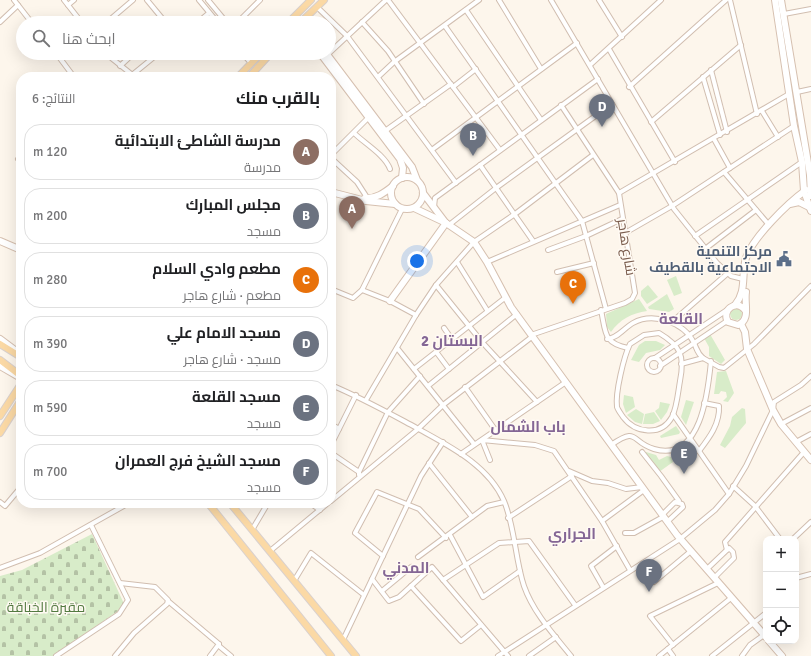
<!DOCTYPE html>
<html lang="ar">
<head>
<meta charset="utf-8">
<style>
	:root { --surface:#fff; --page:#f2f2f2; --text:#202124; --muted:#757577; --line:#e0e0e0; --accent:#e76f51 }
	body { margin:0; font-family:Signika,Cairo,sans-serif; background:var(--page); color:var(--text); direction:rtl }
	.controls { position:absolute; right:12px; bottom:12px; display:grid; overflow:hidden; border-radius:8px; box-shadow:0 4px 16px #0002 }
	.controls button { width:36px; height:36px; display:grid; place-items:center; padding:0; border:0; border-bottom:1px solid var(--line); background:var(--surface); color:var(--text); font:20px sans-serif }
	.you { position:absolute; left:417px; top:261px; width:14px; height:14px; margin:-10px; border:3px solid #fff; border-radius:50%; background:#1a73e8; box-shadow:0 0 0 6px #1a73e833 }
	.badge { display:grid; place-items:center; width:26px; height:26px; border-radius:50%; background:var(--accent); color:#fff; font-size:13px; font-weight:700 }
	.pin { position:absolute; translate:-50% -33px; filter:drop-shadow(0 1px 2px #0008) }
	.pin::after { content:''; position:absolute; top:21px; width:14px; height:12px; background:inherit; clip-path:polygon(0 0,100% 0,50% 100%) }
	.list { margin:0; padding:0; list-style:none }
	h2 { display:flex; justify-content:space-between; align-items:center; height:52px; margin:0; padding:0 16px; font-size:17px }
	h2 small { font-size:13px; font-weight:400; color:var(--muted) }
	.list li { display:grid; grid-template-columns:26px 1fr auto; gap:12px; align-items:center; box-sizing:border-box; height:56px; margin:0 8px 8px; padding:0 8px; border:1px solid var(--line); border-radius:16px }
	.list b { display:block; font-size:15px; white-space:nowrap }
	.list p { margin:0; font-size:13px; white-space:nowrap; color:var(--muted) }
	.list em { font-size:13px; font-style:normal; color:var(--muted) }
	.icon { flex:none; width:22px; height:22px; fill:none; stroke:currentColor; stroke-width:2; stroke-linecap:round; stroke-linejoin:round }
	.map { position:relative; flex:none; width:811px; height:656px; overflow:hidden; direction:ltr }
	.search { position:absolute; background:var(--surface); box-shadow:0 4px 16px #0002; left:16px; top:16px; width:320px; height:44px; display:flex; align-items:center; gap:10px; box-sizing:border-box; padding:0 14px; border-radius:22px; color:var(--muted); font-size:15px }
	.panel { position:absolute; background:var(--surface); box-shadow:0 4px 16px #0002; left:16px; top:72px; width:320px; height:436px; border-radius:16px; direction:rtl }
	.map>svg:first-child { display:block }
</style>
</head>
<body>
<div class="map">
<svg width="811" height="656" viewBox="0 0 811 656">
	<defs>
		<pattern id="cemetery-stones" width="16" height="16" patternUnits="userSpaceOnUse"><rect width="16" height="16" fill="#d8ecc9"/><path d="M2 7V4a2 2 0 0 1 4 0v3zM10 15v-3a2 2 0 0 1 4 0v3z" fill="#b4c2a5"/></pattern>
	</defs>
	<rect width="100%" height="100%" fill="#fdf6ec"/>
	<g fill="#d8ecc9">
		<polygon points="676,276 682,293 674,296 667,280"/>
		<polygon points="648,285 658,297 647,304 641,296 641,291"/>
		<polygon points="667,294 674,309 669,312 649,309 648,307"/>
		<path d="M639 299 647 311C632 313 619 320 611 332L607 327 606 314Z"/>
		<circle cx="736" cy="314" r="6"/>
		<polygon points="710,334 725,360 721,364 709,356 709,347 704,338"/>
		<polygon points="645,341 656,341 665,345 660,350 646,353 639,362 631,360 639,345"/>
		<polygon points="726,371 734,393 728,402 723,401 727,397 726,392 721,391 719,394 714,394 717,372"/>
		<polygon points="624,395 633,397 635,407 626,413 623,404"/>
		<polygon points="686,400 694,402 686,425 681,417"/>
		<polygon points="660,402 670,404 667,412 661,420 655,411 659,408"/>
		<polygon points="742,408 745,409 746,423 725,448 720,445 730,426 732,417"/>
		<polygon points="636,409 644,414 642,424 635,422 627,415"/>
		<polygon points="654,412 660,421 653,424 643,424 645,414"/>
		<polygon points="676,426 680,432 679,434 661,438 660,436"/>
		<polygon points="646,452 656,455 659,460 667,456 671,457 673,462 659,472 645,455"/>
	</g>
	<polygon fill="url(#cemetery-stones)" points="92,534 125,606 54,656 0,656 0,576 22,570"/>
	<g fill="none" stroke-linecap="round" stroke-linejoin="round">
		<defs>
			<g id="street">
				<polyline points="14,0 32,23"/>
				<polyline points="64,0 82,23"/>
				<polyline points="147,0 166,23"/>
				<polyline points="199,0 218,23"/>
				<polyline points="208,0 227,23"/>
				<polyline points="388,0 500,150"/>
				<polyline points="499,0 541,69"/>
				<polyline points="551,0 674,209 717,263 731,276 743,279"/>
				<polyline points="599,0 622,37"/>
				<polyline points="730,0 757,114"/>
				<polyline points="68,5 74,0"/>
				<polyline points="317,7 347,36 456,183"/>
				<polyline points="466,10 541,120"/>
				<polyline points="784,14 811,9"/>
				<polyline points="0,22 18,5"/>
				<polyline points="362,22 388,51 424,104"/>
				<polyline points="106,23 133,0"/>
				<polyline points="197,23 209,13"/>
				<polyline points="237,23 260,0"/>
				<polyline points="445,26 582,221 606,309"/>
				<polyline points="609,49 675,162"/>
				<polyline points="56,53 74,77"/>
				<polyline points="105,53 135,77"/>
				<polyline points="242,53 251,63"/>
				<polyline points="252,53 256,58"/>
				<polyline points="327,55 386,0"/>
				<polyline points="590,65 661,0"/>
				<polyline points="120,66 134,53"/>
				<polyline points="711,70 727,132"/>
				<polyline points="132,75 159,53"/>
				<polyline points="378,77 394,62 479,0"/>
				<polyline points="703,77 720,135"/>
				<polyline points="453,87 476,69"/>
				<polyline points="629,87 726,0"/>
				<polyline points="797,92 811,89"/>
				<polyline points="762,111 778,137"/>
				<polyline points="651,122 741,45"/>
				<polyline points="385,131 451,84"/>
				<path d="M354 133C364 143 385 155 390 169"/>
				<polyline points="714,139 730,168"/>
				<polyline points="433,149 577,43"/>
				<polyline points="331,155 368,118"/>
				<polyline points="21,156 18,159 21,162"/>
				<polyline points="331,158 357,182 368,199"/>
				<polyline points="480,165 533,241"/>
				<polyline points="724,172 769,225"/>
				<polyline points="619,193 789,94"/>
				<polyline points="434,207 435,198 598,79"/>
				<polyline points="449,225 496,188 612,104"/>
				<polyline points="625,233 672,206 794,126"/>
				<polyline points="695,236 802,162"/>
				<polyline points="705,249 756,210"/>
				<polyline points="548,250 586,236 622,219"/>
				<polyline points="457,262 487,310"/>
				<polyline points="487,262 620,205"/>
				<polyline points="557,272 594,263"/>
				<polyline points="436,285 482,342 537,402"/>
				<polyline points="331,289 353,298 362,290 402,209"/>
				<polyline points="362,290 390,301 416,315"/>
				<path d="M601 310C606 333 603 343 628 348"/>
				<polyline points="672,322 728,273"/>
				<polyline points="444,328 451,338"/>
				<path d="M659 333C681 346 685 356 680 381 678 392 677 407 672 417 661 437 635 433 623 417 621 414 618 410 617 407 615 393 624 356 630 344L644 335Z"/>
				<polyline points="531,335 625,303 632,299 635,293 619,193 561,105"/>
				<path d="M607 339C618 338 624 328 633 323 653 312 684 322 694 343 697 349 697 353 703 358"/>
				<polyline points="397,348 474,444"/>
				<polyline points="437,353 449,369"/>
				<polyline points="655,358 727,310"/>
				<circle cx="654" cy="365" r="7"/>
				<polyline points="681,364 703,358 719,367 724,368 754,344 811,286"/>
				<polyline points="660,366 727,321"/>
				<polyline points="414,369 506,297"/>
				<path d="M331 385C360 397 387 412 415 427 447 445 488 464 504 501 515 527 515 559 524 586 533 612 554 635 571 656"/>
				<polyline points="428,386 517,314"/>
				<polyline points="465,387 496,431"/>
				<polyline points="366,400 416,315 436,285 474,242 515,214 593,155"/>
				<polyline points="673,414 729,494"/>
				<polyline points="331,424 339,429"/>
				<polyline points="781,424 811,408"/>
				<polyline points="796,442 811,434"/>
				<polyline points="331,445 356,395"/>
				<path d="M611 445C639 426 630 442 654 449 701 463 708 392 711 361"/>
				<path d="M699 451C709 438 720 424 719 406L704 403"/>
				<polyline points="642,452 661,476 679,501"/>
				<polyline points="331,453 359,472 359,475"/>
				<polyline points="461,454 566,382"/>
				<polyline points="490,460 482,440 535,445 554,451 602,521 630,570"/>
				<polyline points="429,463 472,517"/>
				<polyline points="569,471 592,481 608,483 626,489 642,487"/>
				<polyline points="359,472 388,412 420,376"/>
				<polyline points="733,486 755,506 780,539"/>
				<polyline points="331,501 418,429 443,405 533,336"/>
				<polyline points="0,502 5,506 21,487"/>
				<polyline points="310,503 320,510"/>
				<polyline points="662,515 675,502 682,504 683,507 667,522"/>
				<polyline points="508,518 572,476"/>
				<polyline points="602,521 644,490"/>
				<polyline points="252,530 268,503"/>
				<polyline points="625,533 634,533 663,517"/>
				<polyline points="450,535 483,597 520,571"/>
				<polyline points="793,539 811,522"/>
				<polyline points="727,550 725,542 804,452"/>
				<polyline points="270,551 328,503"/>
				<polyline points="383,556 355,533 377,492 419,509 446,538"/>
				<polyline points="418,557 487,506 504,502"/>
				<polyline points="0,568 40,553 129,503"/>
				<polyline points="707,569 729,548 733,552 734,558 714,578"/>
				<polyline points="796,578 811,574"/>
				<polyline points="372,579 389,601 399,597 432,567 508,656"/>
				<polyline points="443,580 499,543 529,541 575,605"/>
				<polyline points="294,581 311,553 364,595"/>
				<polyline points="654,582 691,551"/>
				<polyline points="411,586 461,641 481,625"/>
				<polyline points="603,587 591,566 617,546"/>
				<polyline points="382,591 411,567"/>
				<polyline points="168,601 219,644 210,656"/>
				<polyline points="343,640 421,476 443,442"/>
				<polyline points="219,644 219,646 231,656"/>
				<polyline points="673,645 650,616 718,583"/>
				<polyline points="668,649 673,656"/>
				<polyline points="56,656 119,614 128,600 91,525"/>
				<polyline points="115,656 134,633 167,604 168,600 155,587 120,583"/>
				<polyline points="498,656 680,539 715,510 729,494 746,466 773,410 774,402 801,385 811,376"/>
				<polyline points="529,656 556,637"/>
				<polyline points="659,656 731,598"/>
				<polyline points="712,656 766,613"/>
				<polyline points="742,656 750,645 764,635"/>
			</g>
			<g id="secondary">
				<polyline points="775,0 794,126 802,162 804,191 811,211"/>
				<polyline points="781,0 810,175 811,196"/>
				<polyline points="320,53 400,159 403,168 402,178"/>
				<polyline points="326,53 412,167 417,180"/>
				<circle cx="407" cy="193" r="16"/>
				<polyline points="331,192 366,201 395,204"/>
				<polyline points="423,193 445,222"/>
				<path d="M365 198C376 199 384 193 393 186"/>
				<polyline points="790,204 799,202 809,207"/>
				<polyline points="414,208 446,223 474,242 487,262 511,307 677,535 766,637"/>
				<polyline points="0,241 21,250"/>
				<polyline points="390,301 446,223"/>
				<path d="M735 305C747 291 741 275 746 258 753 237 788 203 806 190"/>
				<path d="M745 310C736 299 721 310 728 322L738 325C751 320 744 304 746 292"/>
				<polyline points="741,324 745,332 747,349 773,410 781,424 811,460"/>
				<polyline points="0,339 20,354"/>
				<polyline points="0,366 19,377"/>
				<polyline points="769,641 782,656"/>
			</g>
			<g id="primary">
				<polyline points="288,23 311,0"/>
				<polyline points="300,23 324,0"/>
				<polyline points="238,77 261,53"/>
				<polyline points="249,77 271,53"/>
				<polyline points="0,344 21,357"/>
				<polyline points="0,360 21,376"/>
				<polyline points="0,416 21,384"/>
				<polyline points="0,433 21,400"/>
				<polyline points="208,503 331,656"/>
				<polyline points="230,503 356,656"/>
			</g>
		</defs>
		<use href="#street" stroke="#d1beb0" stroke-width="6"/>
		<use href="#secondary" stroke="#d6c0b0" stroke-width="8"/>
		<use href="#primary" stroke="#dad1cd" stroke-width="8"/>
		<use href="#street" stroke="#fff" stroke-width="4"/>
		<use href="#secondary" stroke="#fff" stroke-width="6"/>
		<use href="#primary" stroke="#fbd9a5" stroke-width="6"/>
	</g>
	<defs>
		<symbol id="civic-bare" viewBox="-9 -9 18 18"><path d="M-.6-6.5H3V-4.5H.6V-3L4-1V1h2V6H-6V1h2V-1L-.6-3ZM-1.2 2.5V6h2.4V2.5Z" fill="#5c6f8a" stroke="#fffaf3" stroke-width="2.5" paint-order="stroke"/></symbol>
	</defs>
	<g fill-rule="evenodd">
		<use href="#civic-bare" x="773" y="248" width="22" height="22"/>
	</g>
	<g text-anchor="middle" stroke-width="3" stroke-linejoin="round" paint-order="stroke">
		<g font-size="14" fill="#7a5c4d" stroke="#fffaf3">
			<text transform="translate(627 247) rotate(81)" y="5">شارع هاجر</text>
		</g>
		<g font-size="14" font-weight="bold" fill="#4e5e75" stroke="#fffaf3" text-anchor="end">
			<text x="772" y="256">مركز التنمية<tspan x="772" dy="16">الاجتماعية بالقطيف</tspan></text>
		</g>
		<g font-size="14" fill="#537a41" stroke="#fffaf3">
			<text x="46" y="612">مقبرة الخباقة</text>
		</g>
		<g font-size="15" font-weight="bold" fill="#846695" stroke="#fffaf3">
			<text x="681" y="324">القلعة</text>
			<text x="452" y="346">البستان 2</text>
			<text x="528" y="432">باب الشمال</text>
			<text x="572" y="539">الجراري</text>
			<text x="406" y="573">المدني</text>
		</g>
	</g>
</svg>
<div class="controls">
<button>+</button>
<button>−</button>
<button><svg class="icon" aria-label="locate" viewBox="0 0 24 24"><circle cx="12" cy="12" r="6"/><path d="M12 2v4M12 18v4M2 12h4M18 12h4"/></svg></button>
</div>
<div class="you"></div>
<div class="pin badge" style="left:352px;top:229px;background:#8d6e63">A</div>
<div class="pin badge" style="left:473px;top:156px;background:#6b7280">B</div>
<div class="pin badge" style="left:573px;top:304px;background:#e8710a">C</div>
<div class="pin badge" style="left:602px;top:127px;background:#6b7280">D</div>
<div class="pin badge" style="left:684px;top:474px;background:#6b7280">E</div>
<div class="pin badge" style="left:649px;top:592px;background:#6b7280">F</div>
<div class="search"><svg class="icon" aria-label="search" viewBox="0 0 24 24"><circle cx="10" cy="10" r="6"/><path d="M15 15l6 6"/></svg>ابحث هنا</div>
<section class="panel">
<h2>بالقرب منك<small>النتائج: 6</small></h2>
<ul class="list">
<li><span class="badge" style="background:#8d6e63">A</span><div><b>مدرسة الشاطئ الابتدائية</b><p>مدرسة</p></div><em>120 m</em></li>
<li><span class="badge" style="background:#6b7280">B</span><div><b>مجلس المبارك</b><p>مسجد</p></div><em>200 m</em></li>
<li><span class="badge" style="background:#e8710a">C</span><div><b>مطعم وادي السلام</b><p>مطعم · شارع هاجر</p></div><em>280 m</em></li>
<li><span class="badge" style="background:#6b7280">D</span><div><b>مسجد الامام علي</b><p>مسجد · شارع هاجر</p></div><em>390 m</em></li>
<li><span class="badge" style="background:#6b7280">E</span><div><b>مسجد القلعة</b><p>مسجد</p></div><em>590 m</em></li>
<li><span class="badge" style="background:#6b7280">F</span><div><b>مسجد الشيخ فرج العمران</b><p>مسجد</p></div><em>700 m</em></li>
</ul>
</section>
</div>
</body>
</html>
